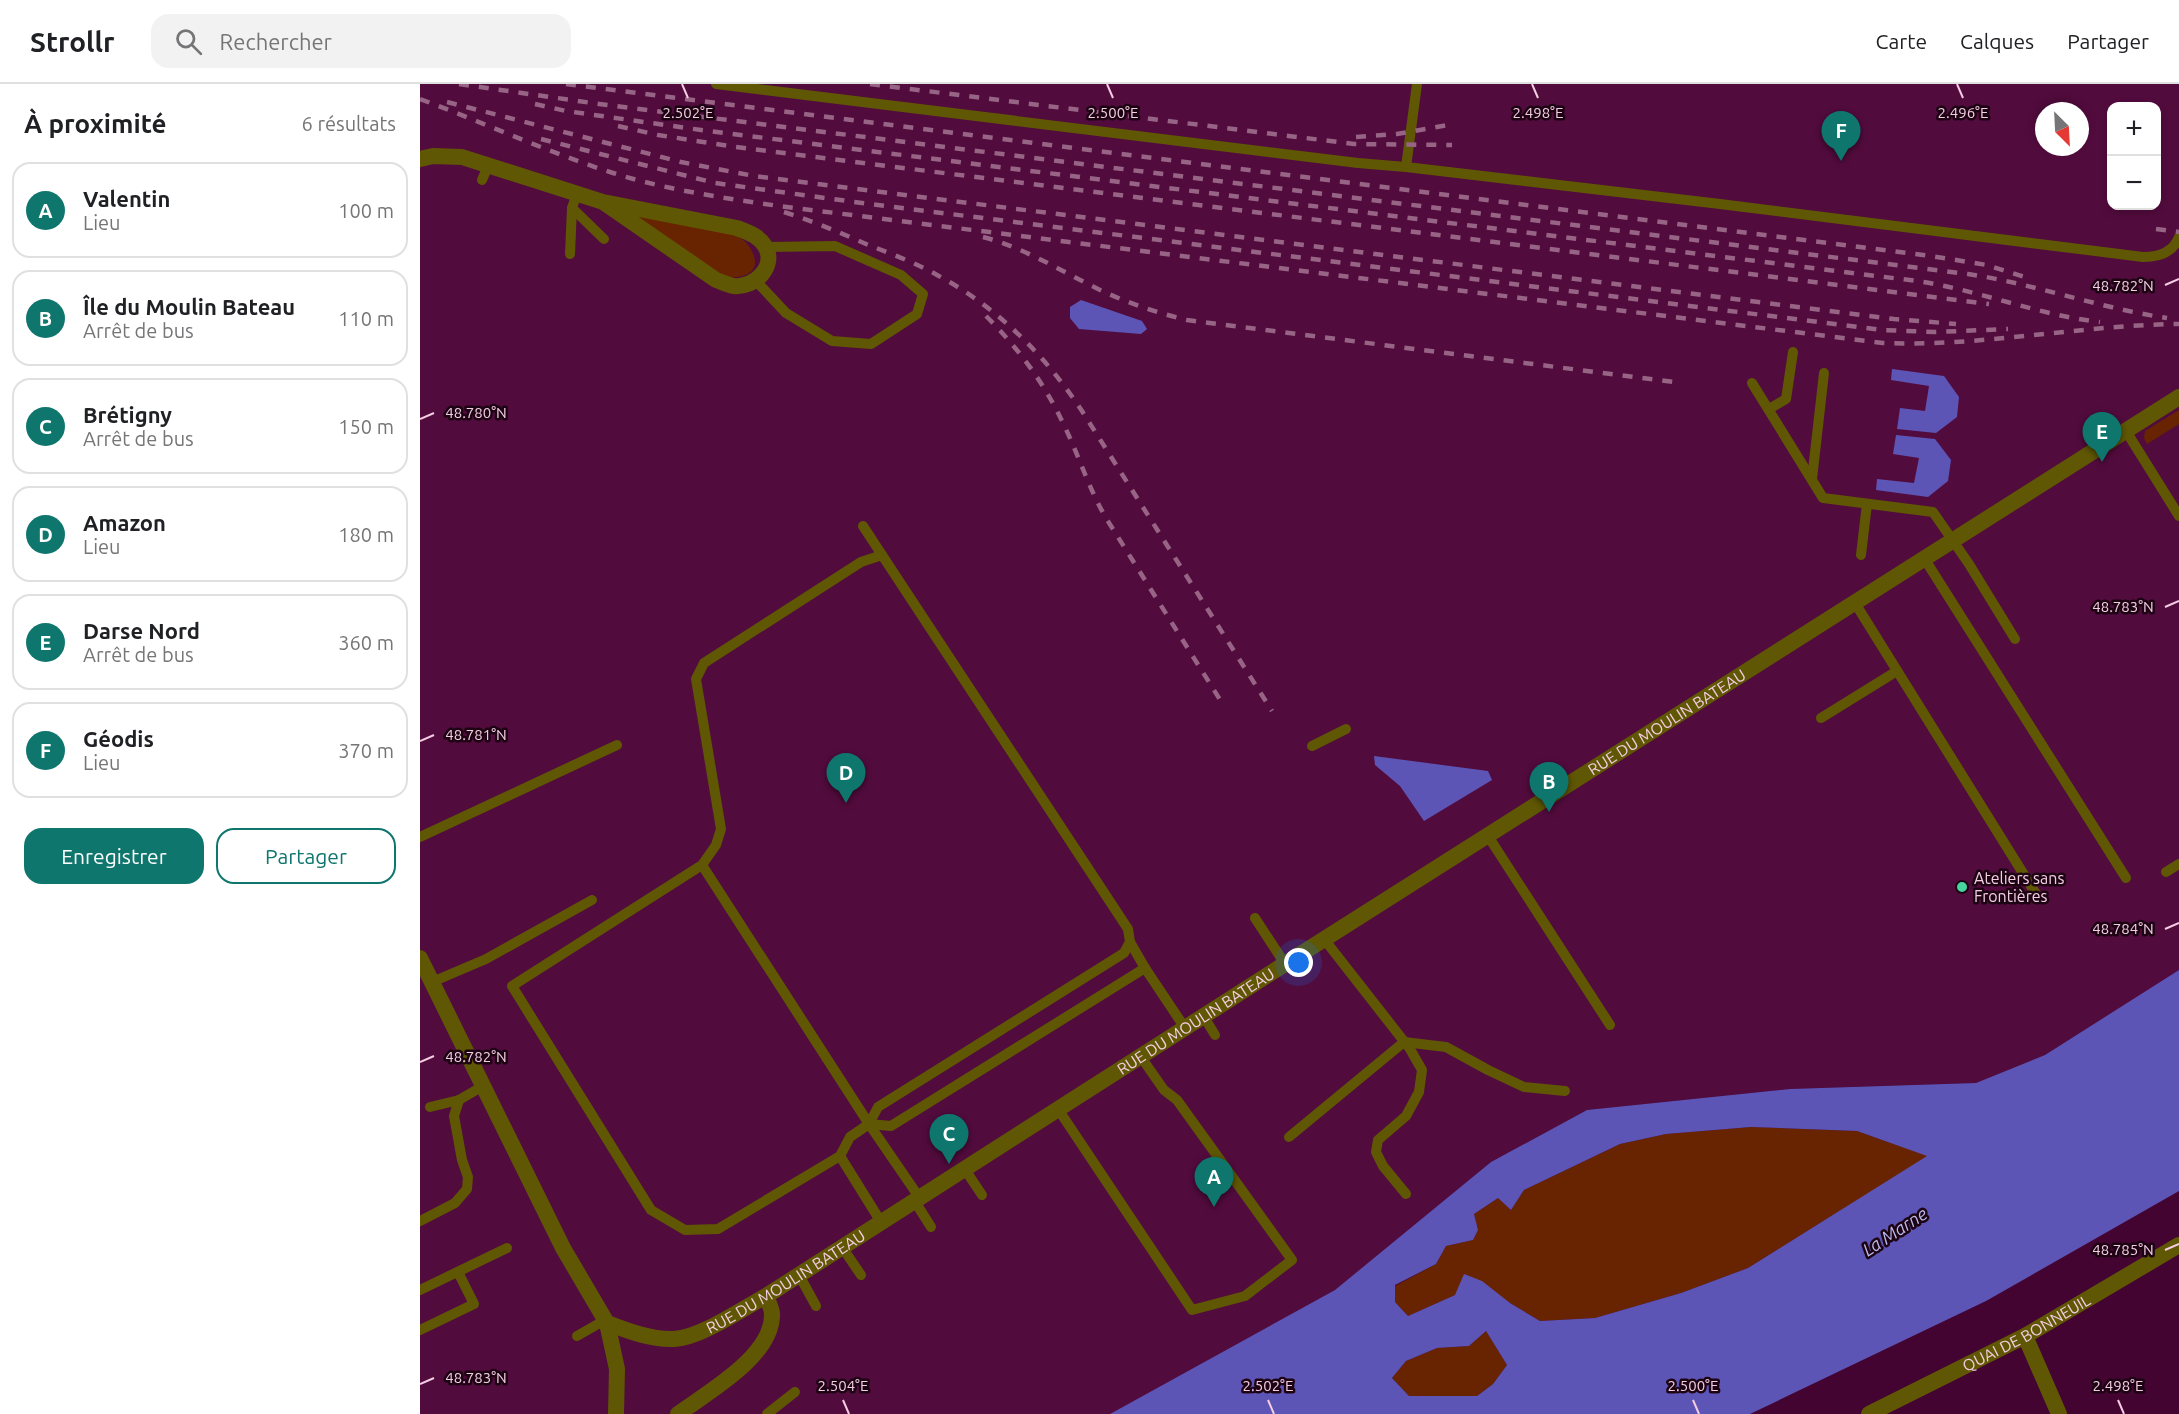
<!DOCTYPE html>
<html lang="fr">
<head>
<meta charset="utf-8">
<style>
	:root { --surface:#fff; --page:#f2f2f2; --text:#202124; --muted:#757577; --line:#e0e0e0; --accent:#0f766e }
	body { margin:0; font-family:Ubuntu,sans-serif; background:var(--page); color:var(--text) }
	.controls { position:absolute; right:18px; top:18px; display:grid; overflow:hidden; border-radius:12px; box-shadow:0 3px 9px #0003 }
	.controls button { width:54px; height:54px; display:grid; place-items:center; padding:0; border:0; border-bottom:2px solid var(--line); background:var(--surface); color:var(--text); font:30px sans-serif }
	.compass { position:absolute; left:1615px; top:18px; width:54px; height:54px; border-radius:50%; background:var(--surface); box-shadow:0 3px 9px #0003; rotate:156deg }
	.you { position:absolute; left:879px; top:879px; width:21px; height:21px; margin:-15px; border:4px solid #fff; border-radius:50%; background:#1a73e8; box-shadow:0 0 0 9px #1a73e833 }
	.badge { display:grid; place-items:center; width:39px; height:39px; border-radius:50%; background:var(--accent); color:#fff; font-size:20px; font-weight:700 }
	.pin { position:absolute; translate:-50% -50px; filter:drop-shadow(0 2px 3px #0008) }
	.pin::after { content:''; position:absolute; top:32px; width:21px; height:18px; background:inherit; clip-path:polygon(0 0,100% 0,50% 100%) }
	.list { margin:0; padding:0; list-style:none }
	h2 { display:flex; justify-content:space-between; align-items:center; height:78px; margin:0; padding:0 24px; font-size:26px }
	h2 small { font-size:20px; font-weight:400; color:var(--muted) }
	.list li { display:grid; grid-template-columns:39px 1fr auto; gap:18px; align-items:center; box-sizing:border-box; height:96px; margin:0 12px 12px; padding:0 12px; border:2px solid var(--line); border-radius:18px }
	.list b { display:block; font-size:22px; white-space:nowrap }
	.list p { margin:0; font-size:20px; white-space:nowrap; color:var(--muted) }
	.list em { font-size:20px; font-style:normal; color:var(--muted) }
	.actions { display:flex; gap:12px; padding:18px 24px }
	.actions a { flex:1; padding:14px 0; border:2px solid var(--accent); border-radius:18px; text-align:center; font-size:21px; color:var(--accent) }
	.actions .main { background:var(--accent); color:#fff }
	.icon { flex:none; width:33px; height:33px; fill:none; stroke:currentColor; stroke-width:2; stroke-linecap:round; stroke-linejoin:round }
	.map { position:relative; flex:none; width:1759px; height:1330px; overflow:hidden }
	header { display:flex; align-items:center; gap:36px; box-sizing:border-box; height:84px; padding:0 30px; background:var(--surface); border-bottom:2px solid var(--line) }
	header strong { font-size:28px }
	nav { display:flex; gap:33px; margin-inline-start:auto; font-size:21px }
	.search { width:420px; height:54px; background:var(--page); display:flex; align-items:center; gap:15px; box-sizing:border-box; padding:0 21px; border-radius:18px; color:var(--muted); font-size:22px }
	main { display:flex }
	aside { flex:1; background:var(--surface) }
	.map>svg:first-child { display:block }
</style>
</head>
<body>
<header>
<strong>Strollr</strong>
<div class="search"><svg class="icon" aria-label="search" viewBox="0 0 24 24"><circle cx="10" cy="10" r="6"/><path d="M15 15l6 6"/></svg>Rechercher</div>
<nav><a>Carte</a><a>Calques</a><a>Partager</a></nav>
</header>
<main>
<aside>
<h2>À proximité<small>6 résultats</small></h2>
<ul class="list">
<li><span class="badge">A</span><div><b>Valentin</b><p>Lieu</p></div><em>100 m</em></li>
<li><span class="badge">B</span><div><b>Île du Moulin Bateau</b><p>Arrêt de bus</p></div><em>110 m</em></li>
<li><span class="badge">C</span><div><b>Brétigny</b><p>Arrêt de bus</p></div><em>150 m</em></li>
<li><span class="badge">D</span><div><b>Amazon</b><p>Lieu</p></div><em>180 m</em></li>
<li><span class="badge">E</span><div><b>Darse Nord</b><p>Arrêt de bus</p></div><em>360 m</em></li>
<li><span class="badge">F</span><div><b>Géodis</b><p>Lieu</p></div><em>370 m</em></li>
</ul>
<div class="actions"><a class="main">Enregistrer</a><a>Partager</a></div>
</aside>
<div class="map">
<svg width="1759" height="1330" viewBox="0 0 1759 1330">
	<rect width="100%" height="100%" fill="#440431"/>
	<path fill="#520b3d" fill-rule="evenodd" d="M0 0H1759V886L1625 971 1556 999 1370 1005 1167 1026 1071 1078 915 1206 690 1330H0ZM1692 22H1736V122H1692ZM1624 27H1660V63H1624Z"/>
	<g fill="#682400">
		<path d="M209 128 308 148C315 151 323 154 328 161 347 187 324 198 300 191Z"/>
		<polygon points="1759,326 1759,340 1727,360 1724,354 1725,347"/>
		<polygon points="1331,1043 1437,1047 1508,1072 1328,1184 1261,1209 1175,1234 1120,1237 1090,1219 1035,1211 988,1232 975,1218 975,1202 1016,1180 1026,1162 1053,1156 1058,1146 1054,1130 1078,1114 1091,1126 1104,1106 1200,1060 1246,1050"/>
		<polygon points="1066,1247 1087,1281 1073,1300 1057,1312 989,1312 972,1294 986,1277 1017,1264 1049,1262"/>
	</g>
	<g fill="#5d55b6" fill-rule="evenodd">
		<polygon points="661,216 722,237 727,245 721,250 659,245 650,234 650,223"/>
		<polygon points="1472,285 1524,292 1539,313 1537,333 1516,349 1477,345 1480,324 1505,327 1509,302 1471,296"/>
		<polygon points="1476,351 1515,355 1531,376 1528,397 1508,413 1456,406 1457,395 1494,399 1499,374 1473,370"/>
		<polygon points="954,672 1068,687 1072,696 1004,737 980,702 955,681"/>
		<path d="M1759 886V1107L1566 1217 1330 1330H690L915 1206 1071 1078 1167 1026 1370 1005 1556 999 1625 971ZM1331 1043 1437 1047 1507 1072 1328 1184 1261 1209 1175 1234 1120 1237 1090 1219 1062 1197 1044 1190 1035 1211 988 1232 975 1218V1201L1016 1180 1026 1162 1053 1156 1058 1146 1054 1130 1078 1114 1091 1126 1104 1106 1200 1060 1246 1050ZM1066 1247 1087 1281 1073 1300 1057 1312H989L972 1294 986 1277 1017 1264 1049 1262Z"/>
	</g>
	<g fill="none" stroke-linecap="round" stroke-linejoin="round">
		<g stroke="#5f5703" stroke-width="10">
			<polyline points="296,0 938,79 986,83"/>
			<path d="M997 0 986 83 1300 120 1723 173C1738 173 1753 169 1759 153"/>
			<polyline points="62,96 68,82"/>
			<polyline points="152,124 184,155"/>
			<polyline points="150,170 152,124 157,109"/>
			<polyline points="336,197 366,229 412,257 451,260 497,230 503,210 481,191 415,162 346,163"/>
			<polyline points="1332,299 1403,414 1513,428 1549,480 1595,555"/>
			<polyline points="1349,325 1366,315 1373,268"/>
			<polyline points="1706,347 1759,432"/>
			<polyline points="1392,395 1404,289"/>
			<polyline points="443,442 462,471"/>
			<polyline points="1441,471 1447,420"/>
			<polyline points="1504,474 1706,794"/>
			<polyline points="1435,519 1616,810"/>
			<polyline points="1401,634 1477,587"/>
			<polyline points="892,662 926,645"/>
			<polyline points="1068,752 1190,941"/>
			<polyline points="0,753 197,661"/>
			<polyline points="282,781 296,761 301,745 276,595 284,579 441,478 462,471 708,845 710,858 704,869 458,1023 449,1040 430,1053 420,1072 298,1145 265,1146 231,1126 92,902 282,781 449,1040"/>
			<polyline points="1746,788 1759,780"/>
			<polyline points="835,834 865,880"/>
			<polyline points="904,855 990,965 1002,986 999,1008 986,1032 958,1056 956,1068 963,1082 986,1110"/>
			<polyline points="710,858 725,884"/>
			<polyline points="12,898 66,875 172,816"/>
			<polyline points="784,933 795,951"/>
			<polyline points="10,1023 39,1016 63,1002"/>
			<polyline points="638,1025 772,1226 825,1212 872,1176 757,1016 744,1006 721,973"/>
			<polyline points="869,1053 984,958 1026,963 1068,986 1104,1003 1145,1007"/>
			<polyline points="420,1072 461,1138"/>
			<polyline points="544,1084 562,1111"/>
			<polyline points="499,1113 449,1040 471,1042 725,884 765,944"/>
			<polyline points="494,1116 511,1143"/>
			<polyline points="0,1137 35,1119 47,1105 48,1093 42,1076 34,1032 39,1016"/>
			<polyline points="422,1163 441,1191"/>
			<polyline points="379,1191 396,1222"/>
			<polyline points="0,1206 87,1164"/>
			<polyline points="0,1246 54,1220 38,1188"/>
			<polyline points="157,1252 185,1236"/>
			<polyline points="347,1330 375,1308"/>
		</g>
		<g stroke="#5f5703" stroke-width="16">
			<path d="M0 75 13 72 42 73 183 118 317 144C327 148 338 151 345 162 357 182 335 204 314 202 308 201 302 198 296 196L183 118"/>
			<path id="s1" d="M0 874 143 1164 187 1239C208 1247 231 1256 254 1255 280 1254 322 1225 346 1212L865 880 1759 313"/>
			<polyline points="187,1239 197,1285 196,1330"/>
			<polyline points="1605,1252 1639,1330"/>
			<path d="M258 1330C288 1308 353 1272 352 1230 352 1224 348 1218 346 1212"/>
			<path id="s2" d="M1449 1330 1605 1252 1759 1161"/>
		</g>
		<g stroke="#986486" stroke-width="4.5" stroke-dasharray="10 10" stroke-linecap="butt">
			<path d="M39 0 179 20 1548 190C1615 200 1679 224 1747 234"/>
			<polyline points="146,0 1511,172 1567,181 1611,195"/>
			<polyline points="450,0 934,60 1032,61"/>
			<path d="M0 15C65 39 127 68 193 89 247 106 304 114 359 122L1463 259C1562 263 1660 241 1759 240"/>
			<polyline points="27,18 261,78 334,92 1474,235 1536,240"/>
			<path d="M115 20 146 27 281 46 1497 197C1559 206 1617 231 1680 238"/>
			<polyline points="198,42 238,51 316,63 1569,220"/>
			<polyline points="936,53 977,50 1034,40"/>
			<polyline points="121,55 295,99 442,119 1463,246 1515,248 1588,245"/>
			<path d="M364 128C392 137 419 148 446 160 469 169 494 178 517 191 577 223 625 271 662 327L852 627"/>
			<polyline points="1736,145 1759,148"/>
			<path d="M563 153C605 164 641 187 680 206 708 219 737 229 767 236L1254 298"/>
			<path d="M566 232C597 263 623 297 642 337 658 369 668 403 686 434L804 622"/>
		</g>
	</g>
	<path fill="none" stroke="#f4cde3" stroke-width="2" d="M262 0 268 14M687 0 693 14M1112 0 1118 14M1537 0 1543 14M1745 201 1759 195M0 335 14 329M1745 523 1759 517M0 657 14 651M1745 845 1759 839M0 978 14 972M1745 1166 1759 1160M0 1300 14 1294M423 1316 429 1330M848 1316 854 1330M1273 1316 1279 1330M1698 1316 1704 1330"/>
	<circle fill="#47d49e" stroke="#1c0413" stroke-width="2" cx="1542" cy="803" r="6"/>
	<g text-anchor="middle" stroke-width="5" stroke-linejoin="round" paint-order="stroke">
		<g font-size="16" fill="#f4cde3" stroke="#1c0413">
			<text dy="6" stroke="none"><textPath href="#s1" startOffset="1650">RUE DU MOULIN BATEAU</textPath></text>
			<text dy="6" stroke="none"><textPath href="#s1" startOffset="1092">RUE DU MOULIN BATEAU</textPath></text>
			<text dy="6" stroke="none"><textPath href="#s1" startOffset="606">RUE DU MOULIN BATEAU</textPath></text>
			<text dy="6" stroke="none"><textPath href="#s2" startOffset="177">QUAI DE BONNEUIL</textPath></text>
		</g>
		<g font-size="16" fill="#f4cde3" stroke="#1c0413" text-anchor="start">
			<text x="1554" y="800">Ateliers sans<tspan x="1554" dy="18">Frontières</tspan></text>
		</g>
		<g font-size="18" font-style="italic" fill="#b9bbed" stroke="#1c0413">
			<text transform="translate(1475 1148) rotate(-33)" y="6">La Marne</text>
		</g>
	</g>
	<g font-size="15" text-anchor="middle" fill="#f4cde3" stroke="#1c0413" stroke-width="5" stroke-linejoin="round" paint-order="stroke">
		<text x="268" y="34">2.502°E</text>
		<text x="693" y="34">2.500°E</text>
		<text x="1118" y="34">2.498°E</text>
		<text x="1543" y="34">2.496°E</text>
		<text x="1703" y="207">48.782°N</text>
		<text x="56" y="334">48.780°N</text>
		<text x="1703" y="528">48.783°N</text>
		<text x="56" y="656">48.781°N</text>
		<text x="1703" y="850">48.784°N</text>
		<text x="56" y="978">48.782°N</text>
		<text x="1703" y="1171">48.785°N</text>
		<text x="56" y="1299">48.783°N</text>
		<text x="423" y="1307">2.504°E</text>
		<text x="848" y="1307">2.502°E</text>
		<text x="1273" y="1307">2.500°E</text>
		<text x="1698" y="1307">2.498°E</text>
	</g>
</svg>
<div class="controls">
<button>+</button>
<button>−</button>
</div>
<svg class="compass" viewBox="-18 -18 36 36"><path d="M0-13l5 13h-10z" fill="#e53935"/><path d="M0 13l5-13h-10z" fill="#757577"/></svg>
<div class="you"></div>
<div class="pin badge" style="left:794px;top:1123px">A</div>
<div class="pin badge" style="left:1129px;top:728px">B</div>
<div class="pin badge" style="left:529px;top:1080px">C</div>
<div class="pin badge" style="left:426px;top:719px">D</div>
<div class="pin badge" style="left:1682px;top:378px">E</div>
<div class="pin badge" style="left:1421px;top:77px">F</div>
</div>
</main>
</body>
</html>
